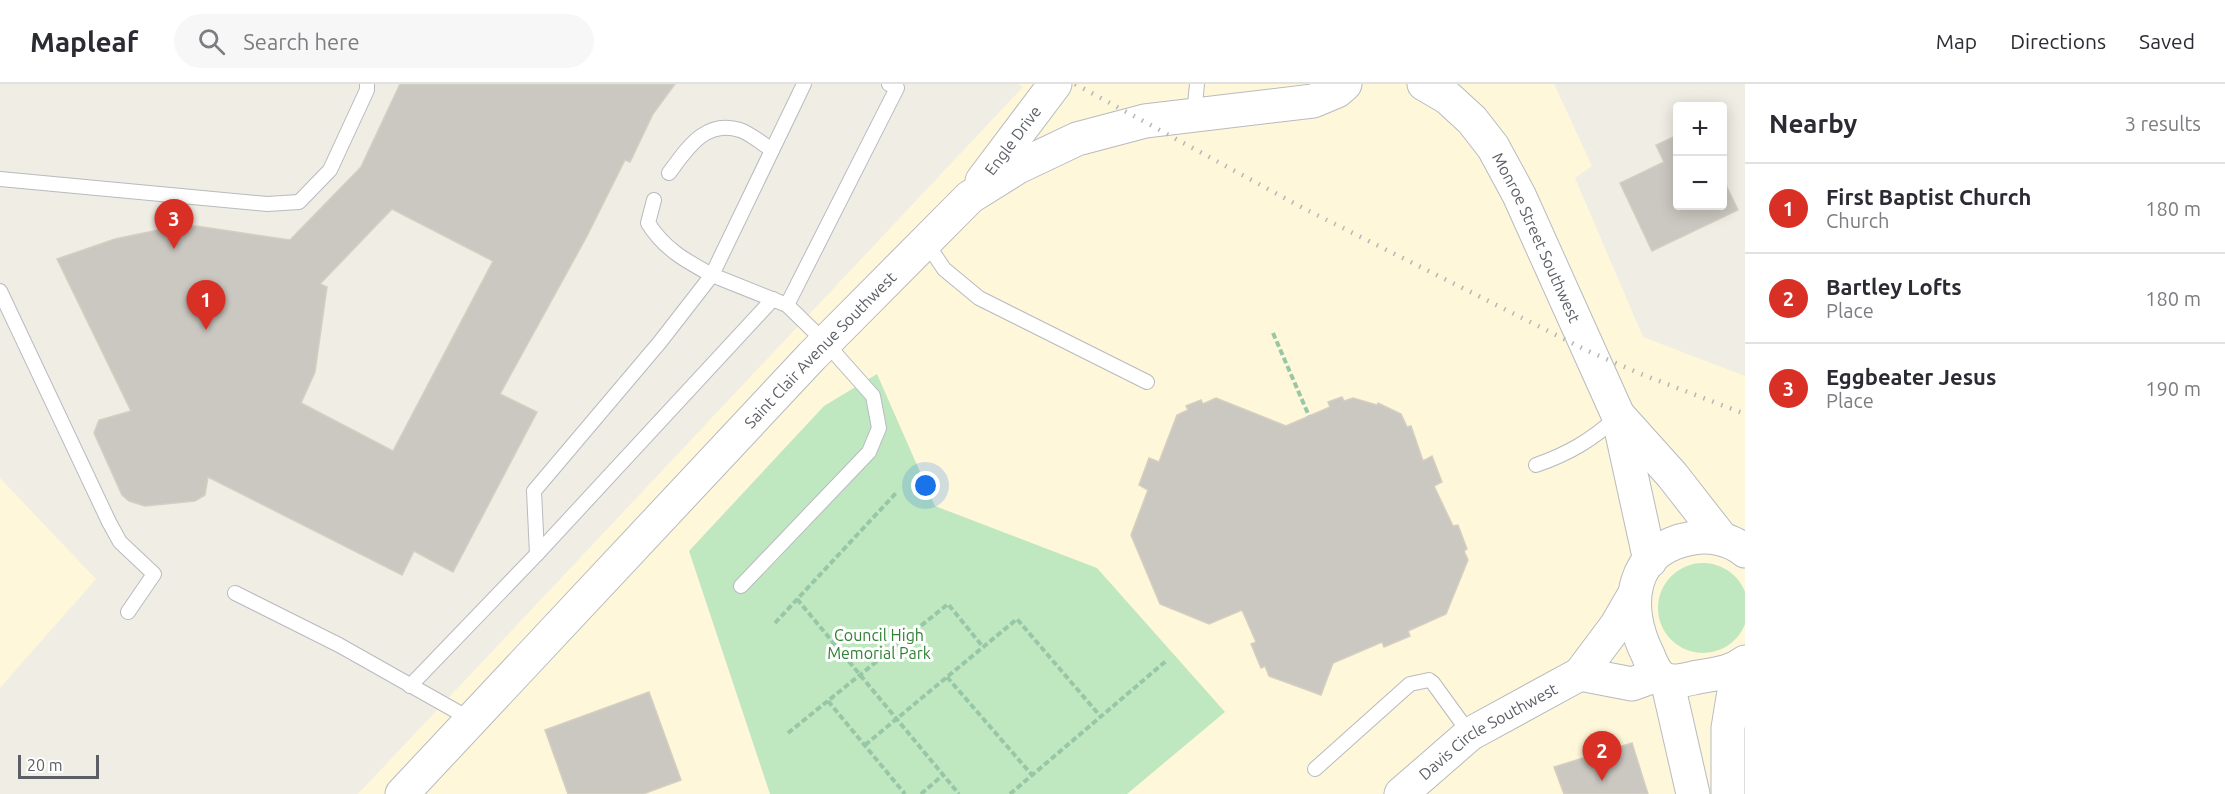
<!DOCTYPE html>
<html lang="en">
<head>
<meta charset="utf-8">
<style>
	:root { --surface:#fff; --page:#f7f7f7; --text:#2b2b33; --muted:#7c7c81; --line:#e1e1e2; --accent:#d93025 }
	body { margin:0; font-family:Ubuntu,sans-serif; background:var(--page); color:var(--text) }
	.controls { position:absolute; right:18px; top:18px; display:grid; overflow:hidden; border-radius:6px; box-shadow:0 3px 15px #0003 }
	.controls button { width:54px; height:54px; display:grid; place-items:center; padding:0; border:0; border-bottom:2px solid var(--line); background:var(--surface); color:var(--text); font:30px sans-serif }
	.scale { position:absolute; left:18px; bottom:15px; width:81px; box-sizing:border-box; padding-left:6px; border:3px solid #5c6066; border-top:0; font-size:16px; line-height:21px; white-space:nowrap; color:#5c6066; -webkit-text-stroke:4px #fff; paint-order:stroke }
	.you { position:absolute; left:926px; top:402px; width:21px; height:21px; margin:-15px; border:4px solid #fff; border-radius:50%; background:#1a73e8; box-shadow:0 0 0 9px #1a73e833 }
	.badge { display:grid; place-items:center; width:39px; height:39px; border-radius:50%; background:var(--accent); color:#fff; font-size:20px; font-weight:700 }
	.pin { position:absolute; translate:-50% -50px; filter:drop-shadow(0 2px 3px #0008) }
	.pin::after { content:''; position:absolute; top:32px; width:21px; height:18px; background:inherit; clip-path:polygon(0 0,100% 0,50% 100%) }
	.list { margin:0; padding:0; list-style:none }
	h2 { display:flex; justify-content:space-between; align-items:center; height:78px; margin:0; padding:0 24px; font-size:26px }
	h2 small { font-size:20px; font-weight:400; color:var(--muted) }
	.list li { display:grid; grid-template-columns:39px 1fr auto; gap:18px; align-items:center; box-sizing:border-box; height:90px; padding:0 24px; border-top:2px solid var(--line) }
	.list b { display:block; font-size:22px; white-space:nowrap }
	.list p { margin:0; font-size:20px; white-space:nowrap; color:var(--muted) }
	.list em { font-size:20px; font-style:normal; color:var(--muted) }
	.icon { flex:none; width:33px; height:33px; fill:none; stroke:currentColor; stroke-width:2; stroke-linecap:round; stroke-linejoin:round }
	.map { position:relative; flex:none; width:1745px; height:710px; overflow:hidden }
	header { display:flex; align-items:center; gap:36px; box-sizing:border-box; height:84px; padding:0 30px; background:var(--surface); border-bottom:2px solid var(--line) }
	header strong { font-size:28px }
	nav { display:flex; gap:33px; margin-inline-start:auto; font-size:21px }
	.search { width:420px; height:54px; background:var(--page); display:flex; align-items:center; gap:15px; box-sizing:border-box; padding:0 21px; border-radius:33px; color:var(--muted); font-size:22px }
	main { display:flex }
	aside { flex:1; background:var(--surface) }
	.map>svg:first-child { display:block }
</style>
</head>
<body>
<header>
<strong>Mapleaf</strong>
<div class="search"><svg class="icon" aria-label="search" viewBox="0 0 24 24"><circle cx="10" cy="10" r="6"/><path d="M15 15l6 6"/></svg>Search here</div>
<nav><a>Map</a><a>Directions</a><a>Saved</a></nav>
</header>
<main>
<div class="map">
<svg width="1745" height="710" viewBox="0 0 1745 710">
	<rect width="100%" height="100%" fill="#f0ede4"/>
	<g fill="#fff7da">
		<polygon points="1018,0 1554,0 1592,82 1575,94 1643,253 1745,292 1745,710 358,710 1023,3"/>
		<polygon points="0,394 96,495 0,604"/>
	</g>
	<g fill="#c0e8c0">
		<polygon points="877,290 935,422 1097,484 1225,628 1127,710 770,710 689,467 824,322"/>
		<circle cx="1703" cy="524" r="45"/>
	</g>
	<g fill="#cbc8c1" stroke="#d5cfc2" stroke-width="1.5" fill-rule="evenodd">
		<path d="M400 0H675L653 30 630 78 625 76 587 152 500 310 537 328 453 488 414 467 402 491 208 393 205 411 195 417 145 422 129 417 122 411 94 349 99 336 131 327 57 175 115 155 168 144 196 142 290 156 361 83ZM392 125 493 177 393 367 301 319 315 288 327 203 320 200Z"/>
		<polygon points="1678,51 1678,122 1722,122 1722,93 1738,126 1652,167 1620,99 1664,78 1656,61"/>
		<polygon points="1342,313 1344,317 1353,314 1377,321 1378,319 1401,330 1407,343 1411,342 1423,377 1432,372 1442,398 1434,402 1453,442 1458,441 1467,465 1464,467 1468,476 1446,530 1408,547 1410,552 1384,563 1382,558 1333,579 1321,611 1269,592 1265,582 1261,584 1251,560 1256,558 1242,526 1209,540 1160,520 1131,451 1148,406 1139,401 1149,374 1159,378 1177,331 1188,326 1186,322 1201,316 1203,320 1216,314 1286,342 1330,323 1328,318"/>
		<polygon points="649,608 681,696 643,710 568,710 545,646"/>
		<polygon points="1632,659 1648,710 1564,710 1554,683"/>
	</g>
	<g fill="none" stroke-linecap="round" stroke-linejoin="round">
		<defs>
			<g id="service">
				<polyline points="804,0 712,191 787,221 897,4 889,0"/>
				<polyline points="1194,31 1197,0"/>
				<path d="M669 89C687 65 705 35 740 46 751 50 763 60 772 66"/>
				<polyline points="0,95 267,120 299,118 330,86 367,6 367,0"/>
				<path d="M654 116 648 139C664 165 686 177 712 191L660 258 534 407 537 470 773 215"/>
				<polyline points="926,158 944,185 979,214 1147,298"/>
				<polyline points="0,207 109,438 120,458 154,490 128,528"/>
				<path d="M1536 381C1568 370 1592 356 1617 333"/>
				<polyline points="741,502 869,368 879,344 873,312 825,258 787,221"/>
				<polyline points="235,509 339,561 472,636"/>
				<polyline points="410,602 537,470"/>
				<polyline points="1315,685 1410,600 1429,596 1433,599 1470,650"/>
			</g>
			<g id="tertiary">
				<path id="s1" d="M1424 0 1448 14 1472 36 1493 63 1519 111 1618 331 1650 477"/>
				<path id="s2" d="M982 97 1055 0"/>
				<polyline points="1619,332 1672,391 1722,455"/>
				<path d="M1745 467C1731 455 1710 451 1693 454 1630 464 1623 522 1648 571 1652 581 1656 592 1666 596 1676 599 1688 595 1698 593 1715 590 1731 589 1745 578"/>
				<polyline points="1580,590 1632,600 1657,591"/>
				<polyline points="1667,596 1693,710"/>
				<path id="s3" d="M402 710 812 272 970 113 1018 83 1077 55 1145 37 1313 17 1337 7 1345 0"/>
				<path id="s4" d="M1401 710 1470 650 1580 590 1616 542 1634 511"/>
				<polyline points="1728,710 1728,644 1738,583"/>
			</g>
		</defs>
		<use href="#service" stroke="#b7babf" stroke-width="16"/>
		<use href="#tertiary" stroke="#b7babf" stroke-width="35"/>
		<g stroke="#97c7a6" stroke-width="4" stroke-dasharray="6 3" stroke-linecap="butt">
			<polyline points="1273,249 1309,332"/>
			<polyline points="797,515 959,710"/>
			<polyline points="775,539 897,408"/>
			<polyline points="947,593 1032,691"/>
			<polyline points="828,617 905,710"/>
			<polyline points="788,649 948,520 983,563"/>
			<polyline points="865,661 1017,535 1101,633"/>
			<polyline points="921,710 943,691"/>
			<polyline points="1010,710 1166,577"/>
		</g>
		<use href="#service" stroke="#fff" stroke-width="14"/>
		<use href="#tertiary" stroke="#fff" stroke-width="33"/>
		<polyline stroke="#b5b6b7" stroke-width="4.5" stroke-dasharray="1.5 8" stroke-linecap="butt" points="1075,0 1303,124 1588,267 1641,290 1745,330"/>
	</g>
	<g text-anchor="middle" stroke-width="6" stroke-linejoin="round" paint-order="stroke">
		<g font-size="16" fill="#5c6066" stroke="#fff">
			<text dy="6" stroke="none"><textPath href="#s2" startOffset="51">Engle Drive</textPath></text>
			<text dy="6" stroke="none"><textPath href="#s1" startOffset="195">Monroe Street Southwest</textPath></text>
			<text dy="6" stroke="none"><textPath href="#s3" startOffset="610">Saint Clair Avenue Southwest</textPath></text>
			<text dy="6" stroke="none"><textPath href="#s4" startOffset="108">Davis Circle Southwest</textPath></text>
		</g>
		<g font-size="16" fill="#308235" stroke="#fff">
			<text x="879" y="557">Council High<tspan x="879" dy="18">Memorial Park</tspan></text>
		</g>
	</g>
</svg>
<div class="controls">
<button>+</button>
<button>−</button>
</div>
<div class="scale">20 m</div>
<div class="you"></div>
<div class="pin badge" style="left:206px;top:246px">1</div>
<div class="pin badge" style="left:1602px;top:697px">2</div>
<div class="pin badge" style="left:174px;top:165px">3</div>
</div>
<aside>
<h2>Nearby<small>3 results</small></h2>
<ul class="list">
<li><span class="badge">1</span><div><b>First Baptist Church</b><p>Church</p></div><em>180 m</em></li>
<li><span class="badge">2</span><div><b>Bartley Lofts</b><p>Place</p></div><em>180 m</em></li>
<li><span class="badge">3</span><div><b>Eggbeater Jesus</b><p>Place</p></div><em>190 m</em></li>
</ul>
</aside>
</main>
</body>
</html>
